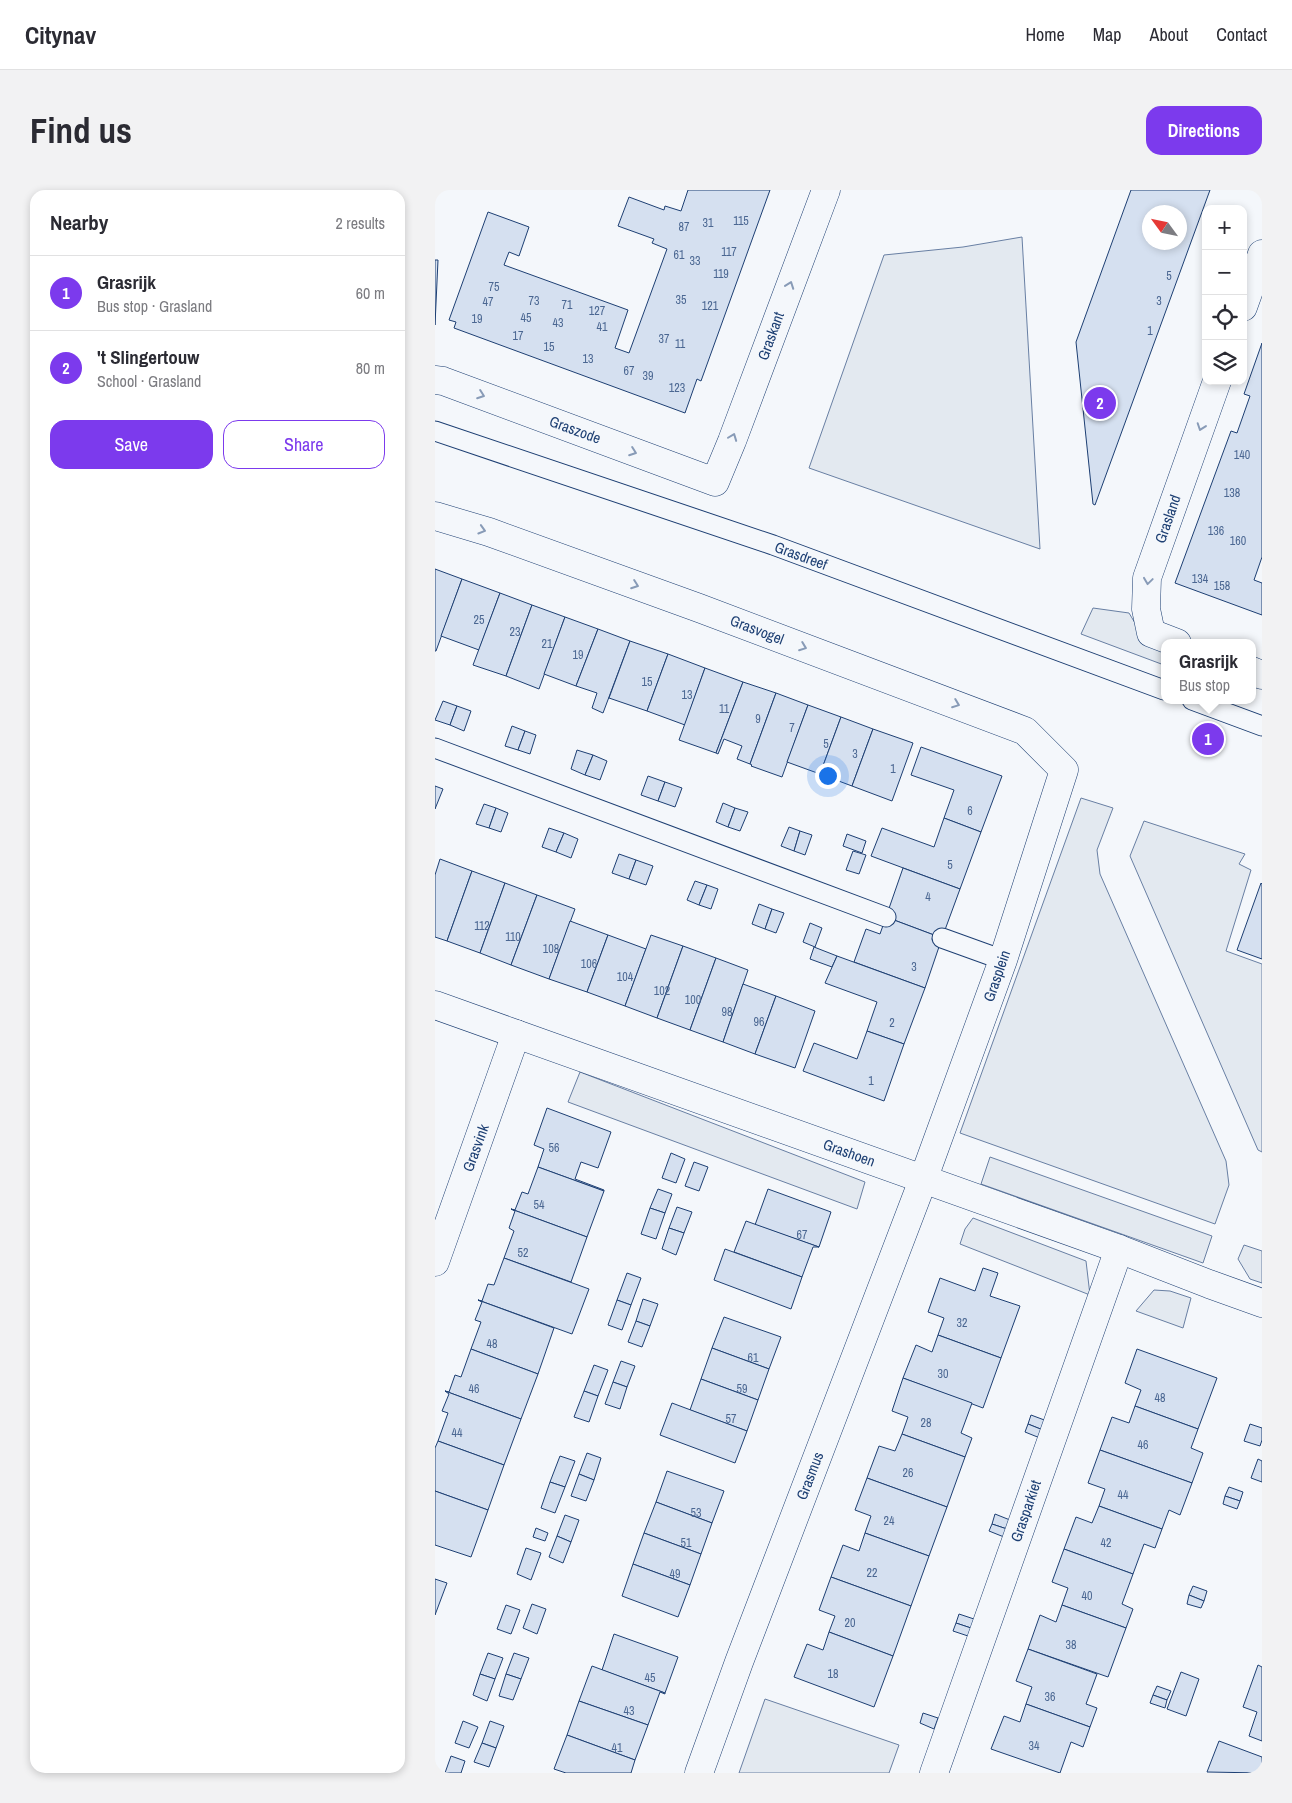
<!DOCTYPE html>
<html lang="en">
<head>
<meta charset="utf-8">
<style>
	:root { --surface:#fff; --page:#f2f2f3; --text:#2b2b33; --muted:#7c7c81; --line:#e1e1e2; --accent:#7c3aed }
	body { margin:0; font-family:"Archivo Narrow",sans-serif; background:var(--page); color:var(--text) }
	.controls { position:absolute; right:15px; top:15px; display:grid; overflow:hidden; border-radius:10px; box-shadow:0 2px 8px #0003 }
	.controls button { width:45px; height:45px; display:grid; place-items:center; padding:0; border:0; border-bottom:1px solid var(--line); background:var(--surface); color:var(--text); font:25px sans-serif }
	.compass { position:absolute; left:707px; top:15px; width:45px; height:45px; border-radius:50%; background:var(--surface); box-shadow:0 2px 8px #0003; rotate:303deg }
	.you { position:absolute; left:392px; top:585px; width:18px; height:18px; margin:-12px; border:4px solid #fff; border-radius:50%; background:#1a73e8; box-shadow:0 0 0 8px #1a73e833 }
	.badge { display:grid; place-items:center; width:32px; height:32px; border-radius:50%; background:var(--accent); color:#fff; font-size:16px; font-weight:700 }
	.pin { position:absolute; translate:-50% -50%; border:2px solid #fff; box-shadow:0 1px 5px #0006 }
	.popup { position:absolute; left:726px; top:449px; width:95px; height:65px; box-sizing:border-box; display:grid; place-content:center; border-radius:10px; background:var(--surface); filter:drop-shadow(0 1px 4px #0005); font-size:16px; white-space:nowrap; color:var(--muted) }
	.popup b { font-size:19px; color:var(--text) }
	.popup::after { content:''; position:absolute; left:50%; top:100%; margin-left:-10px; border:10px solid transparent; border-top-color:var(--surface) }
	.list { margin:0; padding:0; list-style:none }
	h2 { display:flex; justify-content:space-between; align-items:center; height:65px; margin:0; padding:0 20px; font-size:21px }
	h2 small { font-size:16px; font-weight:400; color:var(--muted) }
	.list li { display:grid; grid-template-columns:32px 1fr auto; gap:15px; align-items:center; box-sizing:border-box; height:75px; padding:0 20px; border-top:1px solid var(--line) }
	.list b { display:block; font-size:19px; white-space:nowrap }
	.list p { margin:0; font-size:16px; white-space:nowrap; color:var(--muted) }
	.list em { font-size:16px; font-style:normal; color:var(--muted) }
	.actions { display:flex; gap:10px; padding:15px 20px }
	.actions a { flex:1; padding:11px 0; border:1px solid var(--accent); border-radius:15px; text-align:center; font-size:18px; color:var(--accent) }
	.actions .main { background:var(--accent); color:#fff }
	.icon { flex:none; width:28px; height:28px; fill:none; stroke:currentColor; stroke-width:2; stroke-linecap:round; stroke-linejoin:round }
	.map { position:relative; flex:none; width:827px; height:1583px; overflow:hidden; border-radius:15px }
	header { display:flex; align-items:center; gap:30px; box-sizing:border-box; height:70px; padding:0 25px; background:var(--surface); border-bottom:1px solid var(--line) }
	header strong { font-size:24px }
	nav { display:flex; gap:28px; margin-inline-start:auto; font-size:18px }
	.intro { display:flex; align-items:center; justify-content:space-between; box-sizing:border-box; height:120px; padding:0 30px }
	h1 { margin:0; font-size:35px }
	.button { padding:12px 22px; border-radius:15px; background:var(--accent); color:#fff; font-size:18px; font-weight:700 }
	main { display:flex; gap:30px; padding:0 30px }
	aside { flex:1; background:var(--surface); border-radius:15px; box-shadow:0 2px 8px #0003 }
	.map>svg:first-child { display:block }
</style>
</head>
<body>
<header>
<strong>Citynav</strong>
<nav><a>Home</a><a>Map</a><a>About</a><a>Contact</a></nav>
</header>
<div class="intro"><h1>Find us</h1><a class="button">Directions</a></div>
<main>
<aside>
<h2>Nearby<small>2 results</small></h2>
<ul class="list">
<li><span class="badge">1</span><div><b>Grasrijk</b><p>Bus stop · Grasland</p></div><em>60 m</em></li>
<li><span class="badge">2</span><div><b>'t Slingertouw</b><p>School · Grasland</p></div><em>80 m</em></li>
</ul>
<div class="actions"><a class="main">Save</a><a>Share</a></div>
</aside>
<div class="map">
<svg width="827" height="1583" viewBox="0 0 827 1583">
	<rect width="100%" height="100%" fill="#f4f7fb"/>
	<g fill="#e3e9f0" stroke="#687fa3">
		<polygon points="587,47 605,359 374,278 449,65 528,57"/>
		<polygon points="658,418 694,423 712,453 729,459 729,475 646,444"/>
		<polygon points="646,608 678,618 662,660 665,684 791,971 794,995 780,1034 525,943"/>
		<polygon points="709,631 810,664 804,674 816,680 791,761 827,774 827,962 823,960 695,666"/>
		<polygon points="145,882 430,992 422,1019 133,912"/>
		<polygon points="555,967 777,1046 768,1073 546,994"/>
		<polygon points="538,1028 651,1071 655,1105 525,1054 530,1039"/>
		<polygon points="809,1055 827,1061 827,1093 815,1089 803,1069"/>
		<polygon points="719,1100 735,1101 756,1108 748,1138 701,1121"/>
		<polygon points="330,1509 464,1555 454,1583 304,1583"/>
	</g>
	<g fill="#d5e0f0" stroke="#1d3f73" fill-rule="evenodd">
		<polygon points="253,0 335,0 266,191 262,189 250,223 19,138 21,132 14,130 53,22 94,37 84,66 74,62 69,75 193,120 180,158 194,163 232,59 217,53 219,49 183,36 194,7 229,20 230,16 246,21"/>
		<path d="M696 0H775L660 315 658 314 641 152ZM714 22H744V52H714Z"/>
		<polygon points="0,70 3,70 0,135"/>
		<polygon points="827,153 827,367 819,390 827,393 827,425 740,393 796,241 802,243 815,206 809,204"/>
		<polygon points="0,379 27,389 1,461 0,461"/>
		<polygon points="27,389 65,403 44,460 6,446"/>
		<polygon points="65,403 97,415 71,486 38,475"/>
		<polygon points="97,415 130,427 104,499 71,486"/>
		<polygon points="130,427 163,439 141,496 109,484"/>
		<polygon points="163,439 195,451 168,523 157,518 162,503 141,496"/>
		<polygon points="195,451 233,464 212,521 174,508"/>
		<polygon points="233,464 270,478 250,535 212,521"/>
		<polygon points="270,478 308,492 281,563 244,550"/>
		<polygon points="308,492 341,503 315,574 302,569 307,556 289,549 283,564 281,563"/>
		<polygon points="341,503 373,515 347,587 316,576 317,575 315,574"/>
		<polygon points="8,511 22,516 15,535 0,530"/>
		<polygon points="373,515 406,527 385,584 352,572"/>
		<polygon points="22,516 36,521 29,541 15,535"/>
		<polygon points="406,527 438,539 417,596 385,584"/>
		<polygon points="77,536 90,541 83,560 70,556"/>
		<polygon points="438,539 478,553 457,611 417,596"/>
		<polygon points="90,541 101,545 95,564 83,560"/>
		<polygon points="486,557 567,586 546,642 509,628 519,600 476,585"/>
		<polygon points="142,560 158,565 150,585 136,579"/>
		<polygon points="158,565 172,571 165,590 150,585"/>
		<polygon points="213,586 230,592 223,611 206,605"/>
		<polygon points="230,592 247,598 240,617 223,611"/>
		<polygon points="0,596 8,599 0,619"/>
		<polygon points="288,613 300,618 293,637 281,632"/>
		<polygon points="49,614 61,618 54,638 41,634"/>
		<polygon points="61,618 73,623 66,642 54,638"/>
		<polygon points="300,618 313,622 305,641 293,637"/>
		<polygon points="509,628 546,642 525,699 436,666 447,638 499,657"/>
		<polygon points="354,637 365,641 359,661 346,656"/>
		<polygon points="114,638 129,643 121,662 107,657"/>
		<polygon points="365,641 377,645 370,665 359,661"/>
		<polygon points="129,643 143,649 136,668 121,662"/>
		<polygon points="412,644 431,651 427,663 408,656"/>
		<polygon points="418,661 431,665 424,684 411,680"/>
		<polygon points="184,664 201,670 194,689 177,683"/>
		<polygon points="5,669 37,681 12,751 0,747 0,685"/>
		<polygon points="201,670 218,676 211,695 194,689"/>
		<polygon points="468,678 525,699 507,748 451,727"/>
		<polygon points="37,681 70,693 45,763 12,751"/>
		<polygon points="260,691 272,695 264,715 252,710"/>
		<polygon points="70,693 102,705 76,775 45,763"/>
		<polygon points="826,693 827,694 827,769 802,760"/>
		<polygon points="272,695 283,699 276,719 264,715"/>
		<polygon points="102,705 140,719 114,789 76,775"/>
		<polygon points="324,714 337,719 330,739 317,734"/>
		<polygon points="337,719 349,723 341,743 330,739"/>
		<polygon points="451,727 507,748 490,798 419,772 431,739 445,744"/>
		<polygon points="135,731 173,745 152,802 114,789"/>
		<polygon points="375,733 387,738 380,757 368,752"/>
		<polygon points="173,745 211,759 190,816 152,802"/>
		<polygon points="216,745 248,756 222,828 190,816"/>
		<polygon points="248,756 281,768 255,840 222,828"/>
		<polygon points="379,757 402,766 397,777 375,769"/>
		<polygon points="402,766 490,798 469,854 432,841 442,812 390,793"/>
		<polygon points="281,768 313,780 288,852 255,840"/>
		<polygon points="308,794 341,806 320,864 288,852"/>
		<polygon points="341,806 380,821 360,878 320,864"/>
		<polygon points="432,841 469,854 449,911 368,881 379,853 422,869"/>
		<polygon points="112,918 176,942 163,978 146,972 140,989 169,1000 169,1001 103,977 109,959 99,955"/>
		<polygon points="236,963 250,969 241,993 227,988"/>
		<polygon points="259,972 273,977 264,1001 250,996"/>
		<polygon points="103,977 169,1001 152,1047 76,1019 80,1020 87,1002 93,1004"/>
		<polygon points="223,999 237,1004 230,1023 215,1018"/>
		<polygon points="333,999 396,1022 384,1057 320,1035"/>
		<polygon points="242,1017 257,1022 249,1043 234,1038"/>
		<polygon points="215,1018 230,1023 221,1049 206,1044"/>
		<polygon points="76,1019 152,1047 136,1092 69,1068 79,1041 74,1038 80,1021"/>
		<polygon points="311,1031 384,1057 378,1057 367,1087 299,1062"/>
		<polygon points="234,1038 249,1043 241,1065 227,1059"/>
		<polygon points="290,1059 367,1087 356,1119 279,1090"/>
		<polygon points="69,1068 154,1099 137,1144 43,1110 47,1111 53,1094 59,1095"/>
		<polygon points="548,1078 563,1083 555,1106 585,1116 566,1168 503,1145 509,1128 493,1122 505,1088 540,1101"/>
		<polygon points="192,1083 206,1088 196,1115 182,1110"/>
		<polygon points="208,1109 223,1114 215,1136 201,1131"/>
		<polygon points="43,1110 119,1138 103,1184 36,1159 46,1132 40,1130 47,1112"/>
		<polygon points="182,1110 196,1115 187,1140 173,1135"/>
		<polygon points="289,1127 346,1147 334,1179 277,1158"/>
		<polygon points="201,1131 215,1136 207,1157 193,1152"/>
		<polygon points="503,1145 566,1168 548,1218 468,1188 481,1155 497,1162"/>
		<polygon points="277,1158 334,1179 323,1210 266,1189"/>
		<polygon points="36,1159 103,1184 86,1229 10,1201 14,1202 20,1185 26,1187"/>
		<polygon points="702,1159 782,1188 763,1239 700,1216 706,1200 690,1193"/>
		<polygon points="186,1171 200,1176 192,1197 178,1192"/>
		<polygon points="159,1175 173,1180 163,1206 149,1201"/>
		<polygon points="468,1188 537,1213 526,1243 537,1248 530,1267 467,1244 473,1227 457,1221"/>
		<polygon points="266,1189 323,1210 312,1241 255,1220"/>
		<polygon points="178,1192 192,1197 185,1219 170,1214"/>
		<polygon points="10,1201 86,1229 69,1275 3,1251 13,1223 7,1221 14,1204"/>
		<polygon points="149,1201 163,1206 154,1232 139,1227"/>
		<polygon points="237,1213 312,1241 300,1273 225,1245"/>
		<polygon points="700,1216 763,1239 756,1258 768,1263 757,1293 665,1260 677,1227 694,1233"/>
		<polygon points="596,1225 612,1231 608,1240 593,1234"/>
		<polygon points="593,1234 608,1240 605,1248 590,1242"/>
		<polygon points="815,1234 827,1238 827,1250 825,1256 809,1251"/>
		<polygon points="467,1244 530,1267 512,1317 432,1288 444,1256 460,1261"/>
		<polygon points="3,1251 69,1275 53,1320 0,1301 0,1258"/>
		<polygon points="665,1260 757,1293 745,1325 734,1320 727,1339 664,1316 670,1299 653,1293"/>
		<polygon points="152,1263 166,1268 159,1290 144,1284"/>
		<polygon points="125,1266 140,1271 130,1297 115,1292"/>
		<polygon points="823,1269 827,1271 827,1292 816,1288"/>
		<polygon points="232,1281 289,1301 277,1333 221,1312"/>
		<polygon points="144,1284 159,1290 151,1311 136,1306"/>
		<polygon points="432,1288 512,1317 494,1366 430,1343 436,1326 420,1320"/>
		<polygon points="115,1292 130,1297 120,1323 106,1318"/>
		<polygon points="794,1297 808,1302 805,1311 790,1306"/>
		<polygon points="0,1301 53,1320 36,1367 0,1355"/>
		<polygon points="790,1306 805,1311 802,1319 788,1314"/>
		<polygon points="221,1312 277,1333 266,1364 209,1343"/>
		<polygon points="664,1316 727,1339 720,1358 709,1354 698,1384 629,1359 641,1327 657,1333"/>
		<polygon points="560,1324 575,1330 572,1339 557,1334"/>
		<polygon points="130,1325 144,1330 136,1352 122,1346"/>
		<polygon points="557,1334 572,1339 569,1347 554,1341"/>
		<polygon points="101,1338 113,1343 110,1351 98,1347"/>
		<polygon points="209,1343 266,1364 255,1395 198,1374"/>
		<polygon points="430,1343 494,1366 476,1416 396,1387 408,1355 424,1361"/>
		<polygon points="122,1346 136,1352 128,1373 114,1367"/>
		<polygon points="91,1358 106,1363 96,1390 82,1384"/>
		<polygon points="629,1359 698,1384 687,1414 698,1419 691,1438 627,1415 633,1398 617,1392"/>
		<polygon points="198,1374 255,1395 243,1427 187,1406"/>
		<polygon points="396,1387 476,1416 458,1466 394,1442 400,1426 384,1420"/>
		<polygon points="0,1389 12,1393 0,1425"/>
		<polygon points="758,1396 772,1401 769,1411 754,1405"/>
		<polygon points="754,1405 769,1411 766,1418 752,1414"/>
		<polygon points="97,1414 111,1419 102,1444 88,1438"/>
		<polygon points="71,1415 85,1420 76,1444 62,1439"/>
		<polygon points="627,1415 691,1438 673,1487 593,1459 605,1425 621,1432"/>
		<polygon points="524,1424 539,1429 536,1438 521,1433"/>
		<polygon points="521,1433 536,1438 533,1446 518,1441"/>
		<polygon points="394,1442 458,1466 439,1517 359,1487 372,1454 388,1460"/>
		<polygon points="179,1444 243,1467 230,1503 167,1480"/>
		<polygon points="593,1459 662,1484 651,1514 662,1518 655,1537 591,1514 597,1497 581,1491"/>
		<polygon points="53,1463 68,1468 60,1489 45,1484"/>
		<polygon points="79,1463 94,1468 86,1489 71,1484"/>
		<polygon points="823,1475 827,1477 827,1551 814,1546 822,1522 808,1517"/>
		<polygon points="157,1476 230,1503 230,1504 225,1502 213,1535 144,1511"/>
		<polygon points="746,1482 764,1489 751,1526 732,1519"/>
		<polygon points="45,1484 60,1489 52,1511 38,1505"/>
		<polygon points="71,1484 86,1489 78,1510 64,1506"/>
		<polygon points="722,1496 736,1501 732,1510 718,1505"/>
		<polygon points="718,1505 732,1510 730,1518 715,1513"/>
		<polygon points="144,1511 213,1535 200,1570 132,1545"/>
		<polygon points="591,1514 655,1537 648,1557 636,1552 625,1583 556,1559 569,1526 585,1532"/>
		<polygon points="488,1523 503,1528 499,1539 485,1533"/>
		<polygon points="28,1531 43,1537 34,1558 20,1553"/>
		<polygon points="55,1531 69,1536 61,1558 47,1553"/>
		<polygon points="132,1545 200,1570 196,1583 131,1583 119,1579"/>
		<polygon points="784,1551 827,1567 827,1583 772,1582"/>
		<polygon points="47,1553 61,1558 54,1577 39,1572"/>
		<polygon points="16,1566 30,1571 26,1583 10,1583"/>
	</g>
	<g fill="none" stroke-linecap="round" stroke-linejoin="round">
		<defs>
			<g id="lane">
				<polyline points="0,241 338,355 729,500"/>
				<polyline points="757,510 827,536"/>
				<polyline points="0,558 451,727"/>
				<polyline points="507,748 568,770"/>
			</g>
			<g id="street">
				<polyline points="808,117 827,64"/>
				<polyline points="0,190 8,191 280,292 297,251 391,0"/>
				<polyline points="0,326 54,342 264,418 590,541 629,580 568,770 488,990 304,1472 264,1583"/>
				<polyline points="742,453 716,443 711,419 712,388 782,191"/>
				<polyline points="817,481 827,485"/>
				<polyline points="0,815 684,1059 774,1094 827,1113"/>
				<polyline points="0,1072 81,844"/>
				<polyline points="499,1583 684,1059"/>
			</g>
		</defs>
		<use href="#lane" stroke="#1d3f73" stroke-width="21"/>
		<use href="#street" stroke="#1d3f73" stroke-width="29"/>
		<use href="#lane" stroke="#f4f7fb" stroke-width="19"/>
		<use href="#street" stroke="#f4f7fb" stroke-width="28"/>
	</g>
	<defs><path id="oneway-chevron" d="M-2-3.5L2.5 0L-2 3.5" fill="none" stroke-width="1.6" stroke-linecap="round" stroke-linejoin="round" transform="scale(1.25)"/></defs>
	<g stroke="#889bb7">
		<use href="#oneway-chevron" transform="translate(355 95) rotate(-70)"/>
		<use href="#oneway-chevron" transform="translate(46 205) rotate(20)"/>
		<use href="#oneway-chevron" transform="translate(766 237) rotate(109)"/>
		<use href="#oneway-chevron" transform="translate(298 247) rotate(-69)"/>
		<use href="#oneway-chevron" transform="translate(198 262) rotate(20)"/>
		<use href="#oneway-chevron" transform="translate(47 340) rotate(17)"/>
		<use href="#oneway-chevron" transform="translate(713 391) rotate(98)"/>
		<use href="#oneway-chevron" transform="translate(200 395) rotate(20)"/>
		<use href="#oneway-chevron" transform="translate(368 457) rotate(21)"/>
		<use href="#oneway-chevron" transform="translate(521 514) rotate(21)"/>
	</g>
	<g text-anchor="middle" stroke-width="4" stroke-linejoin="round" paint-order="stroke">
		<g font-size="12" fill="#4b6792">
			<text x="306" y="35">115</text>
			<text x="273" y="37">31</text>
			<text x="249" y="41">87</text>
			<text x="294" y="66">117</text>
			<text x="244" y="69">61</text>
			<text x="260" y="75">33</text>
			<text x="286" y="88">119</text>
			<text x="734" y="90">5</text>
			<text x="59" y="101">75</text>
			<text x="246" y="114">35</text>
			<text x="99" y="115">73</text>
			<text x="724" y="115">3</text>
			<text x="53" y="116">47</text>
			<text x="132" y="119">71</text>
			<text x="275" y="120">121</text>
			<text x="162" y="125">127</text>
			<text x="91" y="132">45</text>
			<text x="42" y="133">19</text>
			<text x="123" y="137">43</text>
			<text x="167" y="141">41</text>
			<text x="715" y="145">1</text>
			<text x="83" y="150">17</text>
			<text x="229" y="153">37</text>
			<text x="245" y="158">11</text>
			<text x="114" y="161">15</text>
			<text x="153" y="173">13</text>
			<text x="194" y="185">67</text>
			<text x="213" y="190">39</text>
			<text x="242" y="202">123</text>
			<text x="807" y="269">140</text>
			<text x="797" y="307">138</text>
			<text x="781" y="345">136</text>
			<text x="803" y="355">160</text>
			<text x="765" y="393">134</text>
			<text x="787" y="400">158</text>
			<text x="44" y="434">25</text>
			<text x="80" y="446">23</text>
			<text x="112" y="458">21</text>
			<text x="143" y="469">19</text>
			<text x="212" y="496">15</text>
			<text x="252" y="509">13</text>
			<text x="289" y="523">11</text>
			<text x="323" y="533">9</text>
			<text x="357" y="542">7</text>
			<text x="391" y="558">5</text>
			<text x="420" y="568">3</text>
			<text x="458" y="583">1</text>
			<text x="535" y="625">6</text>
			<text x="515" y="679">5</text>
			<text x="493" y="711">4</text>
			<text x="47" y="740">112</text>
			<text x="78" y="751">110</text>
			<text x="116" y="763">108</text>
			<text x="154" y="778">106</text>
			<text x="479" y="781">3</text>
			<text x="190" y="791">104</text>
			<text x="227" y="805">102</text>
			<text x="258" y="814">100</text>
			<text x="292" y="826">98</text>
			<text x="324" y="836">96</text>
			<text x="457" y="837">2</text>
			<text x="436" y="895">1</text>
			<text x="119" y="962">56</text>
			<text x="104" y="1019">54</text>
			<text x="367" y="1049">67</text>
			<text x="88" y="1067">52</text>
			<text x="527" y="1137">32</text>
			<text x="57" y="1158">48</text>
			<text x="318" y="1172">61</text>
			<text x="508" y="1188">30</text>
			<text x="39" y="1203">46</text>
			<text x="307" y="1203">59</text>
			<text x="725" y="1212">48</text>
			<text x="296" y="1233">57</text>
			<text x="491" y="1237">28</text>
			<text x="22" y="1247">44</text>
			<text x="708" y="1259">46</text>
			<text x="473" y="1287">26</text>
			<text x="688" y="1309">44</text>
			<text x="261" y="1327">53</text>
			<text x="454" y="1335">24</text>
			<text x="251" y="1357">51</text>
			<text x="671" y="1357">42</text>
			<text x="437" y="1387">22</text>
			<text x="240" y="1388">49</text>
			<text x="652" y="1410">40</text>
			<text x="415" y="1437">20</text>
			<text x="636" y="1459">38</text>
			<text x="398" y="1488">18</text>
			<text x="215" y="1492">45</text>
			<text x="615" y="1511">36</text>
			<text x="194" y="1525">43</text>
			<text x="599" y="1560">34</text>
			<text x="182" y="1562">41</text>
		</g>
		<g font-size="15" fill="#1d3f73" stroke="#f4f7fb">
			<text transform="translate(336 146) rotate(-70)" y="5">Graskant</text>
			<text transform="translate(140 240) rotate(20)" y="5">Graszode</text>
			<text transform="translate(733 329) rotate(-71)" y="5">Grasland</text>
			<text transform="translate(366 366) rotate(20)" y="5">Grasdreef</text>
			<text transform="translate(322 440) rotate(21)" y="5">Grasvogel</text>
			<text transform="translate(562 786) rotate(-71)" y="5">Grasplein</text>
			<text transform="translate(41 958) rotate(-70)" y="5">Grasvink</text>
			<text transform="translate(414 963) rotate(20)" y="5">Grashoen</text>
			<text transform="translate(375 1286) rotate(-69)" y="5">Grasmus</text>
			<text transform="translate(591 1321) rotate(-71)" y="5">Grasparkiet</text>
		</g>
	</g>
</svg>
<div class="controls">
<button>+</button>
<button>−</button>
<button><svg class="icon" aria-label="locate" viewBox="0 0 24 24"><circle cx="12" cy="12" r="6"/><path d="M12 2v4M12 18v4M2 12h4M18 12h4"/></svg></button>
<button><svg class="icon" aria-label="layers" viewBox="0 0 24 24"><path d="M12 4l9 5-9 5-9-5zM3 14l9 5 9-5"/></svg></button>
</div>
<svg class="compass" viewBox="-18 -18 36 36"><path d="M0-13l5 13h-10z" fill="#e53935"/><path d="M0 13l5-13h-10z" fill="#7c7c81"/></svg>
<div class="you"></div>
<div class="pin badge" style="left:773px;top:549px">1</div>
<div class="popup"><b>Grasrijk</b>Bus stop</div>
<div class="pin badge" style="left:665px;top:213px">2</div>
</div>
</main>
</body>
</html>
